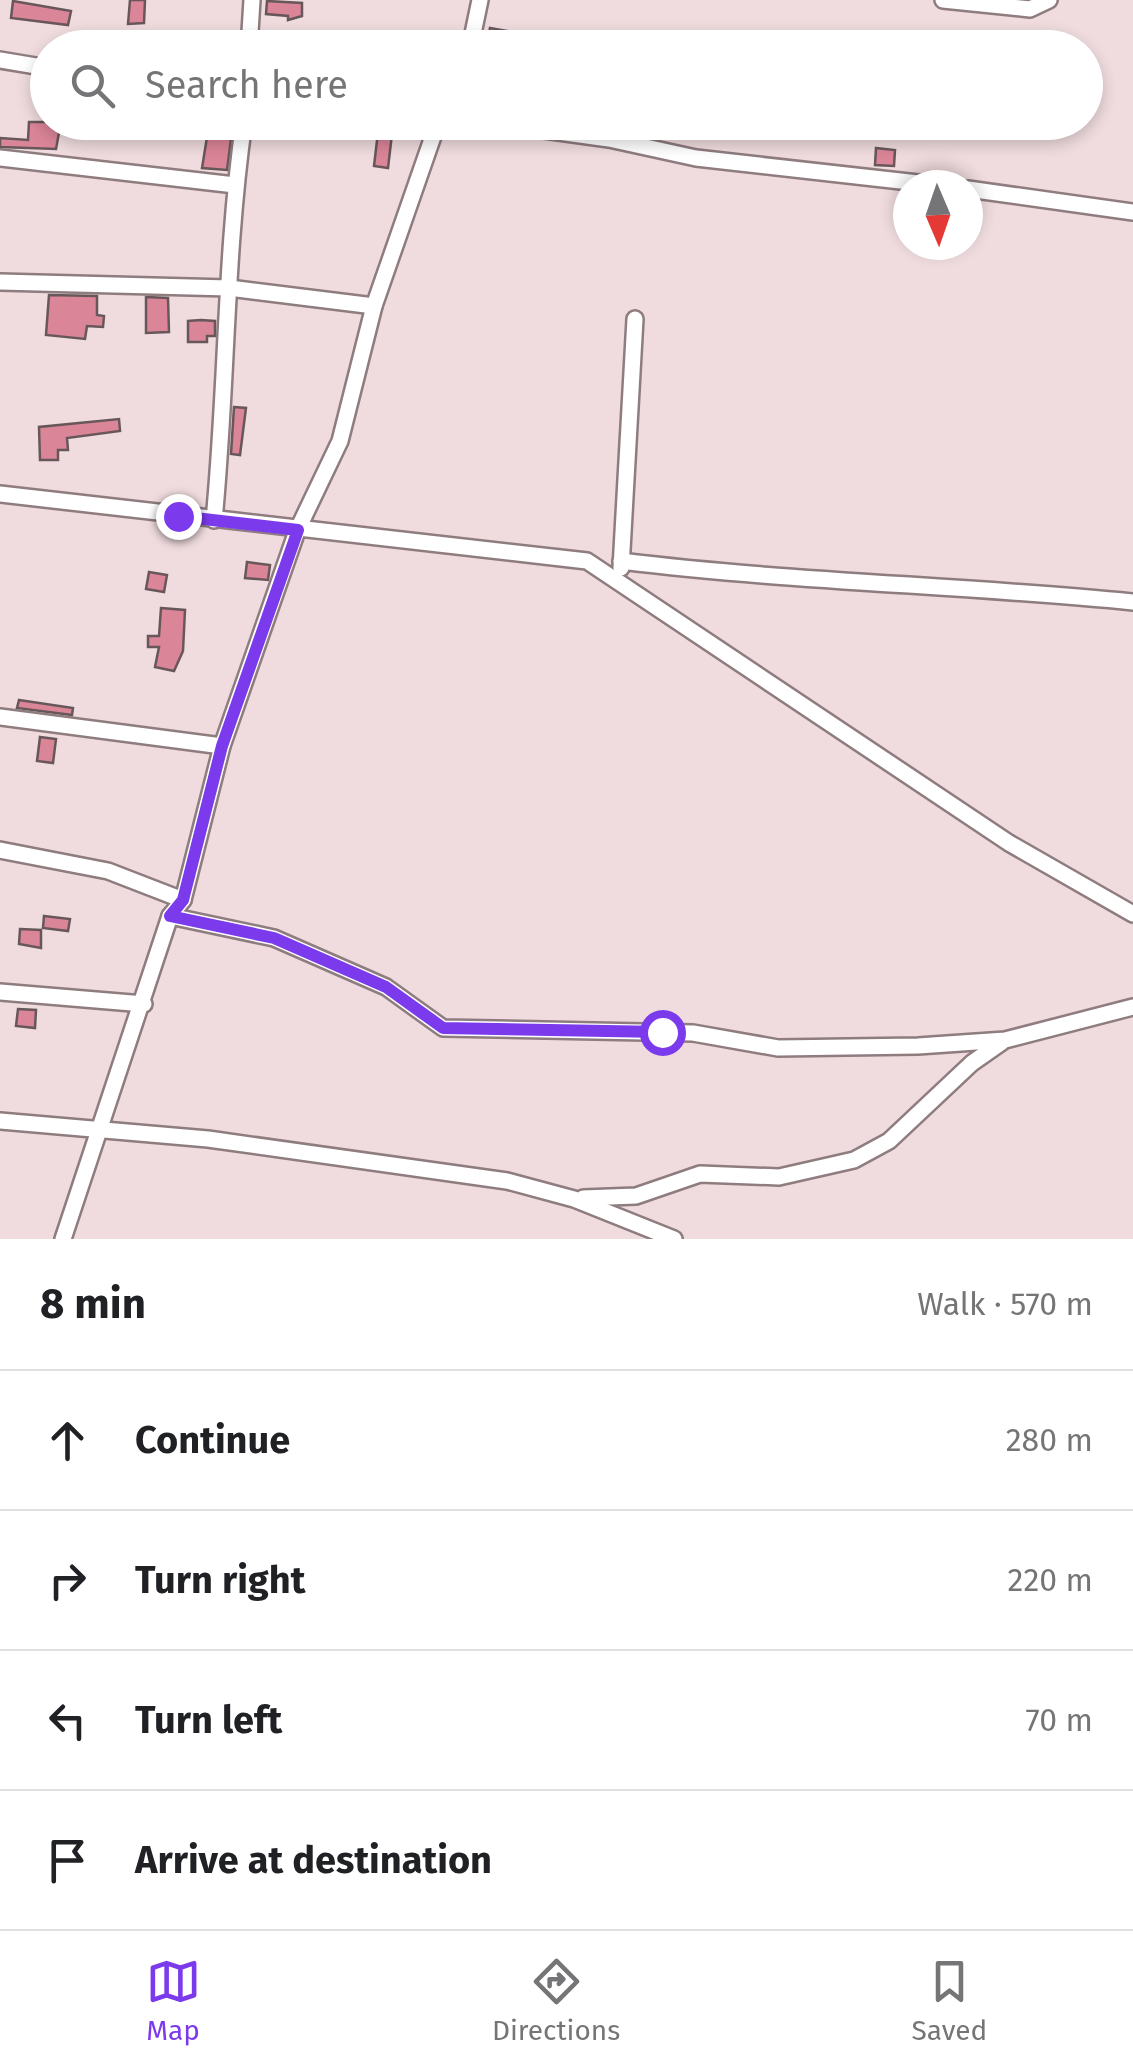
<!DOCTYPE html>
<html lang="en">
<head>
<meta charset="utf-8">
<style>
	:root { --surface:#fff; --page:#f2f2f2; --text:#202124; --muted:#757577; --line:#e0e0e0; --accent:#7c3aed }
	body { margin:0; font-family:"Fira Sans",sans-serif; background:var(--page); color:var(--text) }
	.compass { position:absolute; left:893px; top:170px; width:90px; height:90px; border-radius:50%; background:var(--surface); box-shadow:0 5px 15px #0003; rotate:178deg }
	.stop { position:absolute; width:30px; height:30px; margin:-22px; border:8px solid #7c3aed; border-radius:50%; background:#fff }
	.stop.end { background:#7c3aed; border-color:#fff; box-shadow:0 2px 10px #0008 }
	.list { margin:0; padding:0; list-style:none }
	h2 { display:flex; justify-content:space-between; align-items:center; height:130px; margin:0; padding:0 40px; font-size:42px }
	h2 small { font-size:32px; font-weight:400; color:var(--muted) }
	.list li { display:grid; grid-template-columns:65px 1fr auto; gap:30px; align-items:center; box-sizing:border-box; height:140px; padding:0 40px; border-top:2px solid var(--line) }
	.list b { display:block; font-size:38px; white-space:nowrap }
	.list em { font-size:32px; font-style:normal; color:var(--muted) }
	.icon { flex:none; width:55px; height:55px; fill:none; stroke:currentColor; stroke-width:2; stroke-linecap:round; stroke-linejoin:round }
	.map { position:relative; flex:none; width:1133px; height:1239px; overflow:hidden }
	.search { position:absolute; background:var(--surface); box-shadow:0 5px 15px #0003; left:30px; right:30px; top:30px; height:110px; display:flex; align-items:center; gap:25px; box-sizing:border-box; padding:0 35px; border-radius:55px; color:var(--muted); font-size:38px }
	.sheet { height:690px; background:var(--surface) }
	nav { display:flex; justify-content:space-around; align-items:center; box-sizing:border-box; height:140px; border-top:2px solid var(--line); background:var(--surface); font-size:28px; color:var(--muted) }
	nav a { display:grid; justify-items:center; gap:5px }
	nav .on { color:var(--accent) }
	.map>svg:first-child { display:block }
</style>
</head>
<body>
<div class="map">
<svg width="1133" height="1239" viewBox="0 0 1133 1239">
	<rect width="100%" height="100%" fill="#f0dcdf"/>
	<g fill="#db8598" stroke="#68575a" stroke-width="2.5">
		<polygon points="130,0 145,0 144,23 128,24"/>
		<polygon points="13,1 71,11 68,25 11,18"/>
		<polygon points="267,1 302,3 302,16 288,20 288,16 266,14"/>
		<polygon points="490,28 534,36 534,48 487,43"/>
		<polygon points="29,122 61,122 56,149 0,147 0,138 28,140"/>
		<polygon points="378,132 392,134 388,168 374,166"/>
		<polygon points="207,137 231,139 227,170 202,168"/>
		<polygon points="876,148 895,150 894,166 875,165"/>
		<polygon points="49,295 97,296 97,315 104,316 103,327 87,326 85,339 46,335"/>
		<polygon points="146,297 168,298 169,332 146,333"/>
		<polygon points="201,320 215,321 215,336 207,336 207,342 188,342 188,321"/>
		<polygon points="234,407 246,408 240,455 231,454"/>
		<polygon points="119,419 120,431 67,438 68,450 58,450 58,460 40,460 39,427"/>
		<polygon points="247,562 270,565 268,580 245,578"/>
		<polygon points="149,572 167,575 164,592 146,589"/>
		<polygon points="161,608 185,610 183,651 174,671 155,667 159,647 148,647 148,636 159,636"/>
		<polygon points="19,700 73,708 72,715 17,708"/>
		<polygon points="40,737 56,739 53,763 37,761"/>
		<polygon points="44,916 70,919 68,931 43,928"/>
		<polygon points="20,929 41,930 41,948 19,944"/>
		<polygon points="18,1009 36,1010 35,1028 16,1026"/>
	</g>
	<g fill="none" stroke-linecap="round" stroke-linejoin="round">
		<defs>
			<g id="street">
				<polyline points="943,0 1030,9 1049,0"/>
				<polyline points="249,48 252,0"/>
				<polyline points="470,48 480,0"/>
				<polyline points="0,60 48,68"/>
				<polyline points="484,122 609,139 696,158 936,185"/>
				<polyline points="0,158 235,185"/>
				<polyline points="968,189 1133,212"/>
				<polyline points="0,282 229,288 374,306"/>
				<polyline points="0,494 587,561 1009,843 1133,914"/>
				<path d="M214 520C227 388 225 254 244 122"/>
				<path d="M621 561C791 582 962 585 1133 602"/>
				<polyline points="621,568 635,319"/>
				<polyline points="0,717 222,746"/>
				<polyline points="0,850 108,871 183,900"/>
				<polyline points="170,916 274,938 386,987 443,1028 693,1033 778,1048 918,1046 1005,1040 1133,1007"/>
				<polyline points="0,992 144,1004"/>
				<polyline points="0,1121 208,1139 507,1181 574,1199 674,1239"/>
				<polyline points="583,1198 636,1196 700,1174 779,1177 854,1160 889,1141 972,1063 1002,1042"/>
				<polyline points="63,1239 170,916 183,900 222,746 297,531 340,441 374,306 438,122"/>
			</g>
		</defs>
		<use href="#street" stroke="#8e7c7f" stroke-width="20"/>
		<use href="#street" stroke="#fff" stroke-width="15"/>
	</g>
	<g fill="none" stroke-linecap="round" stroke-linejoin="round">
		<polyline stroke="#7c3aed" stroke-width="12" points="178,516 298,530 222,746 183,900 170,916 274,938 386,987 443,1028 662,1032"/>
	</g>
</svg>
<svg class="compass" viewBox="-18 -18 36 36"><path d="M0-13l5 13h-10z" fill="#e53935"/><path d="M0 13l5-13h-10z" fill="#757577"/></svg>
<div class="stop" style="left:662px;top:1032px"></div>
<div class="stop end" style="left:178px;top:516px"></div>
<div class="search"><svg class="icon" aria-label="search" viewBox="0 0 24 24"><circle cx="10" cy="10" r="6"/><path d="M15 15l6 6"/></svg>Search here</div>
</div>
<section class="sheet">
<h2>8 min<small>Walk · 570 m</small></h2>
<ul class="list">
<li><svg class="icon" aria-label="ahead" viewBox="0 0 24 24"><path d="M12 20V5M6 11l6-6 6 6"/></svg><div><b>Continue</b></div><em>280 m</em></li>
<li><svg class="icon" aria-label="right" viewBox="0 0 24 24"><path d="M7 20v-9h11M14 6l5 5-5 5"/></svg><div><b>Turn right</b></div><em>220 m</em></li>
<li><svg class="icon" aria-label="left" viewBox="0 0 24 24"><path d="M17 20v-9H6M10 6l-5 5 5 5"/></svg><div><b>Turn left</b></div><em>70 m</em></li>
<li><svg class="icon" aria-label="arrive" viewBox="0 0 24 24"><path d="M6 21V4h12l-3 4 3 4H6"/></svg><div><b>Arrive at destination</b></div></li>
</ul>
</section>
<nav>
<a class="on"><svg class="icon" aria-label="map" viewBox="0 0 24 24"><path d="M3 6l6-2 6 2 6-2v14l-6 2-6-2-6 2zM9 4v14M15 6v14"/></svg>Map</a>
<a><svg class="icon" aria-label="directions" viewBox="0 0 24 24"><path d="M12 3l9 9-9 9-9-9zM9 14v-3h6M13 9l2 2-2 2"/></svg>Directions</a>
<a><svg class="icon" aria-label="saved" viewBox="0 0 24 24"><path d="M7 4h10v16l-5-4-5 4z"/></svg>Saved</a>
</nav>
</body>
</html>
